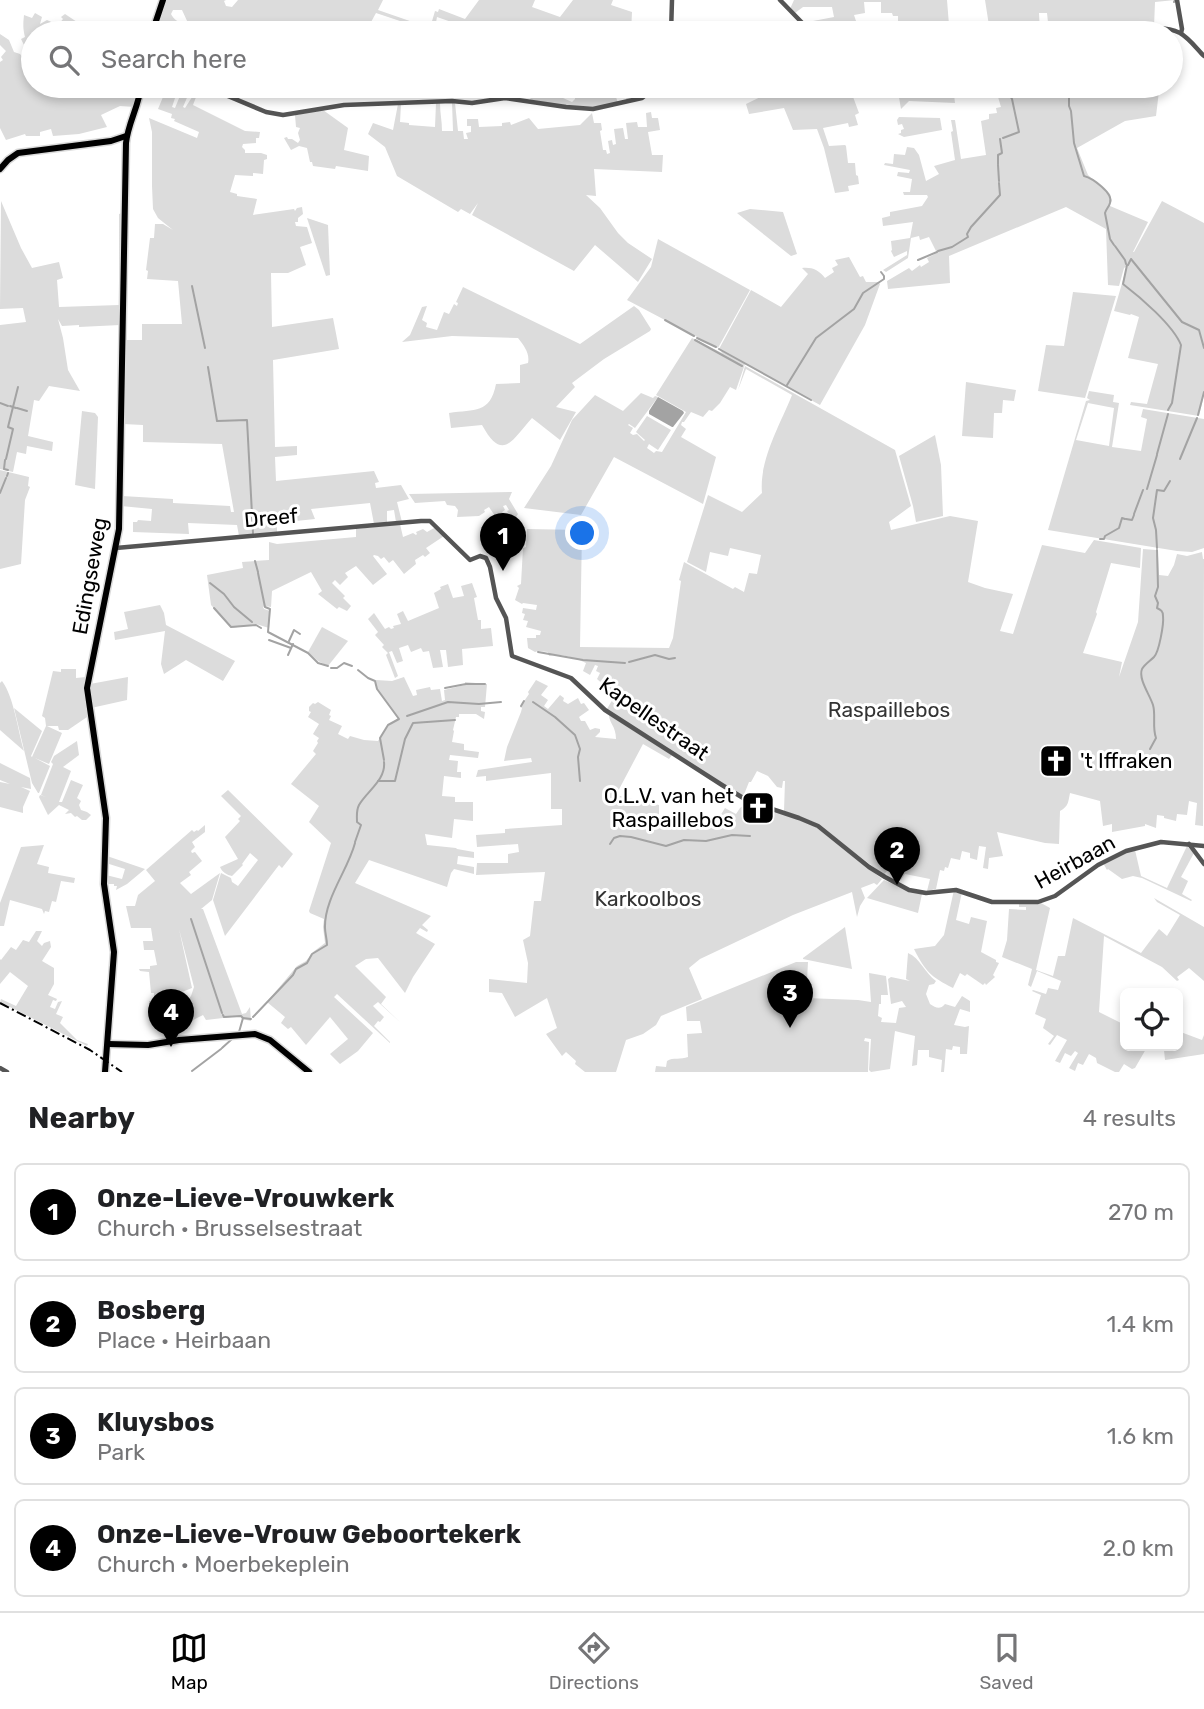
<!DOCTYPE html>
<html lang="en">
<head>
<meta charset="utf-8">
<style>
	:root { --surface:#fff; --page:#f6f6f6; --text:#202124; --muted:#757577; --line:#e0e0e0; --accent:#000 }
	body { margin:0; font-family:Rubik,sans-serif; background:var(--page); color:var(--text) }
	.controls { position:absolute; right:21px; bottom:21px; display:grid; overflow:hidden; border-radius:10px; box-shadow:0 4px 10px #0003 }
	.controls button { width:63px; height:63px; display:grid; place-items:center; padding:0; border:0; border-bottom:2px solid var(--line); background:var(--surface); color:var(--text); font:35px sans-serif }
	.you { position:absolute; left:583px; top:534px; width:24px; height:24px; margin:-18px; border:5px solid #fff; border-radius:50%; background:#1a73e8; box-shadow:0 0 0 10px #1a73e833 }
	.badge { display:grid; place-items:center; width:46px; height:46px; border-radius:50%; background:var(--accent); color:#fff; font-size:23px; font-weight:700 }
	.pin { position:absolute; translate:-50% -58px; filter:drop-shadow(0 2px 4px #0008) }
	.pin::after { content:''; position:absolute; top:37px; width:24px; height:21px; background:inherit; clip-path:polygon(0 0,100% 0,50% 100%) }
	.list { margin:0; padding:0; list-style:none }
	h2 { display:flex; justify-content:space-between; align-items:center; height:91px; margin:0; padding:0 28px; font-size:30px }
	h2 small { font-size:23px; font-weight:400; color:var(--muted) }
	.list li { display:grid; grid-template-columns:46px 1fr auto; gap:21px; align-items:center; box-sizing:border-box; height:98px; margin:0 14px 14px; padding:0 14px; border:2px solid var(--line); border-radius:10px }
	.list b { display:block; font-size:26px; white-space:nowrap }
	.list p { margin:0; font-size:23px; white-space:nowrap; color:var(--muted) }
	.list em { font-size:23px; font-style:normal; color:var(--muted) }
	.icon { flex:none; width:38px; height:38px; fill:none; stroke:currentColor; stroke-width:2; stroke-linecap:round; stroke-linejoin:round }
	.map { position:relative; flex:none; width:1204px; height:1072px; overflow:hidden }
	.search { position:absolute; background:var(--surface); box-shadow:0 4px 10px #0003; left:21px; right:21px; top:21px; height:77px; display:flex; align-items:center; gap:18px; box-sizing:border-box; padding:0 24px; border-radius:38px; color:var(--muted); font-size:26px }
	.sheet { height:539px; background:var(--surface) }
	nav { display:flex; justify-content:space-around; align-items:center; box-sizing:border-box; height:98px; border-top:2px solid var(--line); background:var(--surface); font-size:19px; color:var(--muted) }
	nav a { display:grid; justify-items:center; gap:4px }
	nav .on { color:var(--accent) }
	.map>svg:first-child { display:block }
</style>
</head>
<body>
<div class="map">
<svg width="1204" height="1072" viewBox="0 0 1204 1072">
	<rect width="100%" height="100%" fill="#fff"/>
	<g fill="#dcdcdc" fill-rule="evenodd">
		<path d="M166 0H226L224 1 226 6 232 7 238 0H383L378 10 430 28 435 11 438 12 439 9 465 19 479 0H535L532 7 560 17 573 0H613L611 5 632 12 631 33H461L463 26 437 17 434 33H430V31L376 13 365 33H194L188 23 182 10H173L171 14C174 20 178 22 185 24L187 27 175 28 178 33H155Z"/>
		<polygon points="794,0 947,0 949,25 952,26 952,33 936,33 936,26 920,27 918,33 900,33 898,32 898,28 895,27 895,24 898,24 898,16 893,16 892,13 881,13 881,2 864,2 865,13 854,15 860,33 832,33 831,27 825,28 824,24 817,25 813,21 834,17 832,7 803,7 795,13 790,9"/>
		<polygon points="985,0 1175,0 1155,2 1154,27 1120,31 1063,28 1049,32 1047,13 1039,13 1040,33 989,33 990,32"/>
		<path d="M35 13 42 17 40 24 47 20 58 25 63 19 61 17 65 14 77 22 75 24 82 29 81 33H33V86H140L135 107 120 106 101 115 107 127 79 134 53 136 51 129 40 132V136H26L25 134 6 140 0 128V62L3 60 1 57 6 51 0 45V34L9 40 14 52 20 54 26 61 30 55 27 44 24 45 21 39 25 37C23 29 23 24 24 15L32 18Z"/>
		<polygon points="184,86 192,86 183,107 185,108 196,91 198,92 193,105 245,131 260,132 259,138 256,138 256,143 243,144 242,147 245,150 245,153 261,153 267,155 267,159 264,160 263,174 253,173 253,176 235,175 230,192 237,194 237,196 257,199 253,215 294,209 295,211 297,208 302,207 303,214 298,218 298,222 295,222 296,226 307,227 312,243 300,247 306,265 288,273 271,273 272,327 333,318 339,349 273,360 275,447 297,446 297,455 275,457 276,481 374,471 379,482 375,483 376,488 401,485 409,499 397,502 402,522 396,522 394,510 387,511 387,523 374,524 370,503 311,509 315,519 277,523 277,532 239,536 237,525 188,523 189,534 133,532 133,522 137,522 138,520 151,521 152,509 121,506 122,496 173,499 173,503 230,506 231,512 234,512 222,444 143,442 143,425 123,424 125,340 142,340 142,324 182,324 178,281 147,279 148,271 146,270 150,238 154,238 155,224 163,224 173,230 158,218 153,209 152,186 152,132 149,118 197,138 199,132 174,121 175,119 171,118 172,114 158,109 163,97 168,96 170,89 177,92 172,107 175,108"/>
		<polygon points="534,86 550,86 537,92 547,96 563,98 572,102 575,99 575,91 566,91 571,86 631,86 631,91 630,92 631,100 627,101 625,94 616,97 618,103 588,109 530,100"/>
		<polygon points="772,86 789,86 790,88 789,94 791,96 796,94 797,95 799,94 797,92 813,86 849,86 859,113 855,115 858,125 849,127 848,123 823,128 829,146 845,145 846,146 848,163 855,163 856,175 858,176 859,184 848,186 849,191 835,193 824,148 817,129 793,130 784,108 749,114 746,104 773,91"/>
		<polygon points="897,86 925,86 926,92 929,92 930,94 933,94 933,86 953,86 955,103 909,101 901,109"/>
		<polygon points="990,86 1153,86 1153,88 1159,91 1156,116 1125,121 1077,148 1088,175 1110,194 1111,197 1110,206 1148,222 1133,252 1134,252 1162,201 1204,223 1204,395 1199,416 1130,405 1131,402 1147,404 1158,364 1128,358 1139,317 1131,314 1130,315 1114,311 1127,266 1124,268 1119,286 1108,285 1106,229 1066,207 949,256 950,283 888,289 887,281 909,268 912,271 920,265 921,267 929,262 927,258 937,253 929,237 920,240 919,236 911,238 908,258 886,272 883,270 907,255 907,251 894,257 891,251 892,250 891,241 910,238 913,222 883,226 882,218 890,216 890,212 922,206 928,197 927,195 904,195 903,192 910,192 912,179 897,176 898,172 909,173 910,170 884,165 885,163 893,164 894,154 905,155 907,147 914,148 919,155 926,181 939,174 934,166 955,160 951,132 953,131 951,120 955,120 961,159 986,155 981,121 989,119 989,114 997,113 996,108 1001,107 998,97 1008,94 1003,88 990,91"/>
		<path d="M452 102 455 103 458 131H463L464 139H468L466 133 471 132V126H467V119H478L479 127 502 126V123L510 122 511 125 529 118 538 129 580 125 592 113 594 123H601L602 130 600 131 603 150H606L607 154 610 153 608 141 612 140 613 145 616 144 614 129 623 128 625 139H628L626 123 637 122 638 127H647L646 113 651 112 652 118H658L660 130 648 132 652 155H663L662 172 594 169 596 196 586 195 600 208 618 233 628 243 652 259 638 282 595 245 574 271 472 215 478 203 470 214 461 209 458 212 397 176 385 147 368 134 373 123 393 130 398 104H401L400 122 409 123V125L435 127 436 103H440C440 113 442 121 442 131H453Z"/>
		<polygon points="323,110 348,128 344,150 369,156 368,171 336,166 335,169 313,166 312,162 310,162 307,148 299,146 291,150 284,138 287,137 288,139 292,139 298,143 300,140 298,133 300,128 296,127 295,115"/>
		<polygon points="899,117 940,118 942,130 904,137 898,134 901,133 901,130 904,129 902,124 898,125 897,120"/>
		<polygon points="1,201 21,248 32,268 59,262 63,278 57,280 59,307 119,305 119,214 122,213 121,291 119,323 120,325 79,327 79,325 62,326 58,319 63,338 68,370 80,391 49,386 39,401 34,400 28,436 53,442 52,451 27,446 26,454 17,452 13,472 0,469 0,325 26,322 23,308 0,309"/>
		<polygon points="750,209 783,212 797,254 791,256 737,213"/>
		<polygon points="307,218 328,225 330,275 326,276"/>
		<polygon points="658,239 750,290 718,348 627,300 651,267"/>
		<path d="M849 257 860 277 863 276 866 282H878L880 284 865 325 820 405 745 364 736 390 730 387 720 403 712 411 709 410 703 417 691 412 684 422H682L681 425 686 429 681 437 716 457 703 504 614 457 581 515 524 508 551 466 572 420 595 395 623 411 641 393 653 398 655 396 658 397 635 428 629 424 628 425 633 428 630 433 633 435 637 434 644 441 645 440 636 432 647 416 671 430 658 450 649 444 647 448 654 453 656 451 662 452 686 412 656 395 692 338 722 353 719 349 751 290 781 307 808 274 802 268C812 267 819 270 825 278L834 272 832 268 838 265 835 260Z"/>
		<path d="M463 287 580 344 634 306 639 310 651 329 650 331 604 359 572 383 575 387 556 407 576 412 560 440 532 418C512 440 503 463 482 425L451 428 449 413C475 409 490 414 496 384L520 383V365L528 363C530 353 524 346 518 338L452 336 402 342 410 335 422 307 427 306 422 320 427 323 426 327 437 330 444 312 449 314 454 304 457 306 458 303 456 302Z"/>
		<polygon points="1073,292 1116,296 1085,398 1038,391 1046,345 1064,346"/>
		<path d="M745 366 895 450 911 506 889 522 891 530 950 516 978 521 968 582 985 588 1013 594 1000 631 1013 634 1042 545 1085 553 1094 540 1141 548 1140 568 1111 563 1096 612 1097 614 1083 653 1122 662 1119 677 1138 622 1143 549 1156 550V554L1158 555 1159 575 1168 576 1174 565 1177 554 1187 556 1202 552 1203 559H1204L1203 826 1195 825 1197 803 1189 801 1187 815 1177 814 1176 821 1164 818V816L1157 815 1156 828 1145 824V826L1112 832V824L1103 826 1100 801 1070 793C1068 802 1069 806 1060 811L1059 844 1045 843 997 832 1003 856 989 858 988 869 983 868 986 847 979 846 977 860 970 858V853L962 851 960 860 951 858 948 868 945 867 944 871 940 870 936 889 927 891 930 879 905 874 901 880 897 878 911 842 899 869 891 865 884 875 814 822 784 811 785 781H783L782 788 777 787 768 776 757 771 751 782H749L743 797 617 717 607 709 615 695 597 679 600 673 596 671 598 666 595 665 590 675 583 671 586 663C575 658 562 653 549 656L548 652 538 651 535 652 528 648 527 638H536V635H540L541 631 526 627 528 621 523 620 525 614 522 613 523 608 536 610 537 605 523 603 522 604 515 600 519 588 517 586 521 584 523 548 526 547 527 529 582 530 580 647 669 648 673 638 681 581 679 580 684 562 733 589 735 587 744 592 749 573 757 574 761 555 730 548 728 556 710 552 706 572 687 562 708 495 742 512 762 493C759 460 780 425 792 395L746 369 738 390Z"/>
		<polygon points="966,382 1016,390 1014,401 1003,400 1002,413 994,413 993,438 962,436"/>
		<path d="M1089 391 1114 395 1113 402 1119 403 1112 447 1141 451 1147 419 1141 417 1143 409 1204 419V548L1192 552 1177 551 1048 530 1086 401 1090 400 1087 398ZM1088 403 1114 408 1109 446 1076 440Z"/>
		<polygon points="82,411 95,413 98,417 95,489 75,485"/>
		<polygon points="935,435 941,465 943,516 916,522 913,506 899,456"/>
		<polygon points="0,470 29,477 28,486 30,487 25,500 21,564 0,569"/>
		<polygon points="512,492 509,499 518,514 514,520 507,511 509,510 506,505 503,506 505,510 502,512 510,526 503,528 489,507 484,510 485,512 479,516 457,517 458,510 455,506 447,505 445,501 415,503 409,494"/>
		<polygon points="400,524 403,537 413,533 416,535 417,534 416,532 423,529 427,532 436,527 444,536 426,548 430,553 425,557 423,555 415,560 416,564 404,574 393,560 389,563 384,557 381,559 378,556 374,555 373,556 387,574 373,585 356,566 345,573 348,577 340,585 335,580 332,583 345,596 343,598 351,606 347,611 339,607 337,609 318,594 322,591 311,572 272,591 271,607 265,606 263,607 264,609 270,611 269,628 256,624 232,628 211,605 207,575 243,568 242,562 269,560 269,542 277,544 356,537 356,529"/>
		<polygon points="472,583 477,597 474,598 478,620 481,620 481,629 491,628 493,646 462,649 463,665 448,667 446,650 440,650 443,667 433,668 429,651 423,652 421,648 411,652 408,645 399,648 403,661 397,663 392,651 389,652 398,676 395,678 386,655 388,653 382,647 384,645 375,635 378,632 368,619 374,613 385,629 389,627 391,629 394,628 393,626 401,624 397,614 403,611 408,621 439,608 434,593 441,589 440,587 448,584 453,598 464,596 461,586"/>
		<polygon points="160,605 164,613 166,625 235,661 223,681 186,660 164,674 161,664 165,631 115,640 114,632 128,629 124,612"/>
		<polygon points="322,627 348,641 328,666 318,661 308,652"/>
		<polygon points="61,669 76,669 76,678 86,677 88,670 91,734 87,717 68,730 59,730 58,726 47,726 62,733 49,764 35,758 50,766 39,793 38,793 32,783 14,708 42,731 31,756 32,757 46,726 45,718 42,716 53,671 61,672"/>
		<polygon points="128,677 127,700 91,708 90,684"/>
		<polygon points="404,677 413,696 417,695 416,690 430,687 431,690 440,689 442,701 445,700 444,690 465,685 465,682 487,684 485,707 481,707 481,711 485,712 484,719 476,714 459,714 459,717 456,717 453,730 454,731 452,742 464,744 464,750 479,752 478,758 450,755 449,760 458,761 457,772 461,772 461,778 444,776 442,796 455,797 455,802 473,802 473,821 454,819 452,838 425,834 427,845 456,848 457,849 474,852 474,858 458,856 457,864 474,867 474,874 454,869 451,873 447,887 369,860 355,883 431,916 422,925 428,930 427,932 420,928 416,933 435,944 413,977 405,993 378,958 366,959 355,966 386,997 381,1004 401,1023 378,1002 373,1006 384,1017 380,1022 378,1021 374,1026 390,1042 390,1043 337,994 334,997 373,1033 358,1051 340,1064 330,1054 348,1039 330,1017 306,1045 291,1027 288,1029 281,1023 285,1017 267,1002 297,966 306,961 313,952 325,943 323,927 324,919 310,913 309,911 331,843 309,822 319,806 291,784 316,754 313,751 318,743 317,741 319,738 313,734 319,724 308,717 311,712 309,711 309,707 313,703 315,704 318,702 331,710 329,715 331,716 329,720 342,726 338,734 348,739 350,736 364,740 378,741 386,728 398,718 376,687 376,680 392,681"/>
		<path d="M536 680 548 686 541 695 548 700 544 706 548 709 560 695 564 698 563 701 568 704 578 698 581 704 584 703 589 710 579 717 581 721H585L590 730 595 728 600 729V732L595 737 616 739C616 726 609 723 609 715L672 755 669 759 643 744 616 795 659 805V826L717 821 725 808 736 814 740 808 748 802 809 823 817 828 882 879 877 885 874 883 861 888 865 898 860 906 857 917 852 892 793 915 700 959 689 968 702 999 661 1016 656 1025 643 1034 626 1040 616 1072H585L575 1064 576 1061 566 1052 562 1056 546 1034 557 1028 547 998 515 1017 502 993 489 992V979L527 983 528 963 523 940 530 936 534 901H541L545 872 476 875 477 863H508V854L519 852 518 844 477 847 476 835 505 833V829L562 825V809H551V773L486 781V776L476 777 478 770 532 762 531 758 504 761 507 747 521 712 522 708 520 707 529 694 528 692Z"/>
		<path d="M2 681C14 697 18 731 24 751L0 730V683Z"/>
		<polygon points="77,741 79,755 63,767 71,771 59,802 62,802 71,780 83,785 77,798 81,801 79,805 81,810 87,812 91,815 86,820 82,820 77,816 75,817 71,813 65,814 69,810 59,805 48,815 39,797 40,795 46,797 41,795 53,764 51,762 54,756"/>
		<polygon points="0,763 30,778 31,789 21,787 30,791 23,807 23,813 0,807 0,782 10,784 0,780"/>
		<path d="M228 790 293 854 282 868 279 865 225 936 213 900 221 873 231 878 232 882 238 886 258 860 250 853 242 864 243 865 232 876C227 875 222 872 220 867L238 859 225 837 240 821 238 819 241 816 221 796Z"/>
		<polygon points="205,825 205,832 192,842 195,847 191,851 192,853 195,852 202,861 189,872 191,875 180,883 191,894 220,873 212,900 201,909 203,909 242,1014 246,1013 250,1007 251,1021 242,1019 240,1016 206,1020 203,1015 193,1020 189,1012 182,1013 180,1011 191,996 194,987 179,929 192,988 167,998 170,1009 149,1010 149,1001 154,1001 154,993 151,993 149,972 140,971 139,969 150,969 150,966 157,965 154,950 144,950 143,941 153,941 151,928 131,928 126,906 135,906 138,895 155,881 146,870 192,830 194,832 197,830 198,831"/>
		<polygon points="44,845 37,864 49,867 48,873 75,878 74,883 61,881 56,902 52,901 49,912 45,911 44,914 42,909 10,900 4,926 0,926 0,903 21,847"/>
		<polygon points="1187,846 1194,853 1181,877 1188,881 1182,894 1192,900 1191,901 1142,878 1133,876 1122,879 1108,869 1107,870 1103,863 1122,854 1135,850 1141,876 1167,888"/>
		<polygon points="107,856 145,869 127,884 116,890 117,886 114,886 114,884 106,884 106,875 122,879 125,869 106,863"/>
		<polygon points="884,880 906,890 922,894 918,913 867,898"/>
		<path d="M954 890 962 892 956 920 969 924 971 917 987 921 981 952 996 960V962L999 963 993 975 995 977 986 985 985 983 983 985 967 974 965 976 960 973 953 988C931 977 925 971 914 949L935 946 944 935Z"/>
		<polygon points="1154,898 1204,927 1204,981 1189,968 1177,977 1179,980 1177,981 1162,967 1104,936 1099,1012 1125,1025 1125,1046 1142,1046 1146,1049 1135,1068 1132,1069 1124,1064 1119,1072 1115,1072 1097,1063 1096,1058 1089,1054 1083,1065 1078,1063 1075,1071 1069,1068 1078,1053 1075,1051 1071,1056 1065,1053 1060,1063 1055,1061 1067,1040 1057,1035 1050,1045 1048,1044 1054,1036 1043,1028 1046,1019 1035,1014 1041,995 1032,991 1033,990 1046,994 1048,988 1058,990 1061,981 1037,971 1031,987 1028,985 1032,969 1002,957 1007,940 1009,909 1026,910 1026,907 1019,907 1019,904 1041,903 1050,908 1036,970 1053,976 1058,956 1065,956 1073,918 1141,953 1159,929 1167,936 1180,915 1157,902"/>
		<polygon points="845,927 852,969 803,959 803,958"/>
		<polygon points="36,931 42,931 37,941 42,946 44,943 50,941 51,947 42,961 54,968 54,984 48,995 57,999 56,1001 53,1000 50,1007 55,1009 58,1002 62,1001 56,1014 63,1017 60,1023 77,1040 88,1044 87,1046 0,1002 1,999 16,1006 28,986 10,972 0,984 0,959 1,960 11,947 16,950 23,940 29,942"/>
		<path d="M908 953C920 958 925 973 936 981L934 984 929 985 926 994 930 1004C936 1008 940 1010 945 1004L955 1007 962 996 970 1001V1012L960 1009 954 1025 965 1027 969 1026 967 1054H960V1047L953 1046 952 1050 946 1049 944 1072H941L942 1060 929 1057V1050H918L917 1065 912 1066 915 1036 895 1031 890 1069 871 1072 869 1070 871 1039 865 1038 864 1041 869 1042 868 1072H655L656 1066 666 1067 667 1061C673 1057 681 1060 688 1057L687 1034 702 1033 700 1021H687L686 1007 796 962H808L806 998 858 1000 871 1002 869 973 886 976 888 995H881V1004H879L878 1016 882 1018 881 1022 896 1023 899 1008 906 1007 902 1001 891 1004 888 979 891 977 910 981 906 979Z"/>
		<polygon points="1178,1031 1202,1040 1204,1035 1204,1054 1165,1060 1164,1050 1157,1046 1178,1046"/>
	</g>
	<polygon fill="#a3a3a3" points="658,397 683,411 684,413 673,427 672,427 649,414 649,411"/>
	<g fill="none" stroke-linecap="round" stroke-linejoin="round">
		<g stroke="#a3a3a3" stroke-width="2">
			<polyline points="1174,2 1175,0"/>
			<polyline points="1101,29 1123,29"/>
			<path d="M1076 86 1069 95V106L1071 111 1074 143 1084 176C1092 178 1114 193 1110 203 1109 207 1106 209 1105 213L1110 239 1114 245"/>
			<polyline points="1003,138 1019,132 1012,99 1004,86"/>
			<polyline points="998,164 998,155 1002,153 1000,139"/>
			<polyline points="998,165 999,181"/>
			<polyline points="1115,246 1125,260 1126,264"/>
			<polyline points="938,251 952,247 968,237 967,234 971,227 1000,195 999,183"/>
			<polyline points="918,260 937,252"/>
			<path d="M1127 265 1123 284C1140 297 1173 325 1181 345L1172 403 1168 410"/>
			<polyline points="1128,265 1131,259 1182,322 1199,330 1204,348"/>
			<polyline points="192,286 205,348"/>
			<polyline points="665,320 694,336"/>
			<polyline points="697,338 716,347"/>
			<polyline points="695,340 742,366"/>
			<polyline points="719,349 811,400"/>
			<polyline points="208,367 217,421 247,420 253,533"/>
			<polyline points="787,385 816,338 854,309 863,293 884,279 884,276 881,272"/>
			<polyline points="0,403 8,406"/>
			<polyline points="16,408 13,407 18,387"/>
			<polyline points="17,408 27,411"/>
			<polyline points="1198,415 1204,392"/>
			<polyline points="1157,454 1168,414"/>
			<polyline points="6,459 13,429 8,427 13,407 10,406"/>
			<polyline points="1180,459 1197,418"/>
			<polyline points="5,460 4,469 8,470"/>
			<polyline points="7,476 8,473"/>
			<polyline points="1147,489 1157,455"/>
			<polyline points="0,493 6,478"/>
			<polyline points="1134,514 1143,490"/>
			<polyline points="1126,519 1132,520 1134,515"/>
			<polyline points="1100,539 1104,539 1105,536 1119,528 1122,518 1125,519"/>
			<polyline points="1157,548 1156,530 1153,518 1157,490 1164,491 1170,481"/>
			<polyline points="255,561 258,572"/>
			<polyline points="258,573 265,607 270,609 268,632 308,653 318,663 328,666"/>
			<polyline points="210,583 224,594 234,607 252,622"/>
			<polyline points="214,608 231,627 256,625 261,628"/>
			<polyline points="269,640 291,648"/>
			<polyline points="289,641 294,630 300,634"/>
			<polyline points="538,652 583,660 625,663"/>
			<polyline points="288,655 293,644"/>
			<polyline points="629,662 655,655 669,659 675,658"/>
			<polyline points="331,668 337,668 344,663 352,666"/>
			<polyline points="358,670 368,678 375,681 377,689 399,719 388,725 380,738 384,760"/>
			<polyline points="445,688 466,684 485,684"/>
			<polyline points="85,693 89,722"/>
			<polyline points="533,702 555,717 575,735 580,749 578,757 580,781"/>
			<polyline points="521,706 524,701"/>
			<polyline points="407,716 448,702 479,704 501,702"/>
			<path d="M1150 749 1156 738C1152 727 1156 715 1153 705 1150 695 1138 679 1142 669 1145 664 1150 661 1154 657 1159 652 1164 624 1163 616 1163 611 1161 610 1157 608L1158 603 1155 596 1158 587 1157 550"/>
			<polyline points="378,781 395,781 405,739 413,723 455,720"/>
			<path d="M355 842 361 825 357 822C357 816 356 811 359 805 367 791 386 780 384 762"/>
			<polyline points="610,844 614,838 620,836 631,837 666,846 684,840 706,841 732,835 750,836"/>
			<polyline points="191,919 222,1013"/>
			<polyline points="223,1015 224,1017 241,1016 243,1018"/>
			<path d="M253 1017 293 975 296 969 307 963 312 954 327 945C327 939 325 933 325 928 324 899 348 870 355 843"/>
			<polyline points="239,1032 243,1018 251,1019"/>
			<polyline points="222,1048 232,1039"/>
			<polyline points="192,1071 221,1049"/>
		</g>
		<defs>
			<g id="major">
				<polyline points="152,33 163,0"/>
				<polyline points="0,169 8,160 18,153 111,141 126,136"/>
				<polyline points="108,1044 148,1045 179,1040 255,1034 270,1040 309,1072"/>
				<path d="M105 1072 114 952 104 884 106 818 87 688 119 529 126 143C128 123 139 106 141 86"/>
			</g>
		</defs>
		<use href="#major" stroke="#dbdbdb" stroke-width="9"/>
		<g stroke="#555" stroke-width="4.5">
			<polyline points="780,0 812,33"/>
			<polyline points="1177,0 1182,29 1181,33"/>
			<polyline points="671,33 672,0"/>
			<path d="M1052 33C1074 29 1092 32 1114 32 1135 32 1159 23 1180 33 1189 38 1197 49 1204 56"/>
			<polyline points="204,86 266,112 283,115 344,105 452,101 472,103 505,98 566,107 593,109 642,98 657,86"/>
			<polyline points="116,548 421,521 430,521 470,560 480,556 486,558 490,567 496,598 506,618 512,656 571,678 605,710 722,785 748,801 799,818 818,826 869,867 885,877 909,890 926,893 956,890 992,902 1038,902 1055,896 1098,865 1126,851 1161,842 1204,846"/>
			<polyline points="1189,844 1204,864"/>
			<polyline points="0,1068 7,1072"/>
		</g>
		<use href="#major" stroke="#000" stroke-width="6"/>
		<polyline stroke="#000" stroke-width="2" stroke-dasharray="10 3.5 2 3.5" stroke-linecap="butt" points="0,1003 90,1050 122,1072"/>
	</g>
	<defs>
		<symbol id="church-square" viewBox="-11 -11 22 22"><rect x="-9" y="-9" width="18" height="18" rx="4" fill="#000" stroke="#fff"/><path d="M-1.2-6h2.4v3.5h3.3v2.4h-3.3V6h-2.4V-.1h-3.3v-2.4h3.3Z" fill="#fff"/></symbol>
	</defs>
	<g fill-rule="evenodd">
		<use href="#church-square" x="1037" y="742" width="38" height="38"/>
		<use href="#church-square" x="739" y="789" width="38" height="38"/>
	</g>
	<g text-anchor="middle" stroke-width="6" stroke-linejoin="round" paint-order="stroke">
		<g font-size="21" fill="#000" stroke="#fff">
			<text transform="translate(271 518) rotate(-5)" y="7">Dreef</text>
			<text transform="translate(90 576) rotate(-80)" y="7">Edingseweg</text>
			<text transform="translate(654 719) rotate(35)" y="7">Kapellestraat</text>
			<text transform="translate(1075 862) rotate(-29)" y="7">Heirbaan</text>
		</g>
		<g font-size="21" fill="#333" stroke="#fff">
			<text x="889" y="717">Raspaillebos</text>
			<text x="648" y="906">Karkoolbos</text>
		</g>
		<g font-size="21" fill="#000" stroke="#fff" text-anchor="start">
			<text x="1080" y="768">'t Iffraken</text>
			<text x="734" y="803" text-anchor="end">O.L.V. van het<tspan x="734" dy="24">Raspaillebos</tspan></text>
		</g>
	</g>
</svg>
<div class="controls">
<button><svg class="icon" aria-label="locate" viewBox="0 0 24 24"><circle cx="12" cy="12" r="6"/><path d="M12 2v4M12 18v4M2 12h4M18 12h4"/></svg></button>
</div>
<div class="you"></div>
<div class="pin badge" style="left:503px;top:571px">1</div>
<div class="pin badge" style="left:897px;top:885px">2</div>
<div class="pin badge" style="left:790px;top:1028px">3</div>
<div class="pin badge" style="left:171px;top:1047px">4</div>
<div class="search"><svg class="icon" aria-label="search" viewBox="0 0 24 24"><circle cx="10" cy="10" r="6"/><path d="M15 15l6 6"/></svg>Search here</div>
</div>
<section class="sheet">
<h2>Nearby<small>4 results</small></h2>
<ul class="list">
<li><span class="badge">1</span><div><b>Onze-Lieve-Vrouwkerk</b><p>Church · Brusselsestraat</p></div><em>270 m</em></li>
<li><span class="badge">2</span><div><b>Bosberg</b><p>Place · Heirbaan</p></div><em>1.4 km</em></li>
<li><span class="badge">3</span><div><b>Kluysbos</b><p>Park</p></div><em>1.6 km</em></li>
<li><span class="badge">4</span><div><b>Onze-Lieve-Vrouw Geboortekerk</b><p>Church · Moerbekeplein</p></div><em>2.0 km</em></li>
</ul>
</section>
<nav>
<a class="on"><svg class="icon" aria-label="map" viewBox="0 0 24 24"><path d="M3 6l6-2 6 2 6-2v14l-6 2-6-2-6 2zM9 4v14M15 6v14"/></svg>Map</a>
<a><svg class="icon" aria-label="directions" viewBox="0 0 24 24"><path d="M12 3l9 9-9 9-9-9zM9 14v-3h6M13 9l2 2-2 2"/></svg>Directions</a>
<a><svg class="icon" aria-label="saved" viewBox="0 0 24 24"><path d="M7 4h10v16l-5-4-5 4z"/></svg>Saved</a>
</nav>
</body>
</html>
